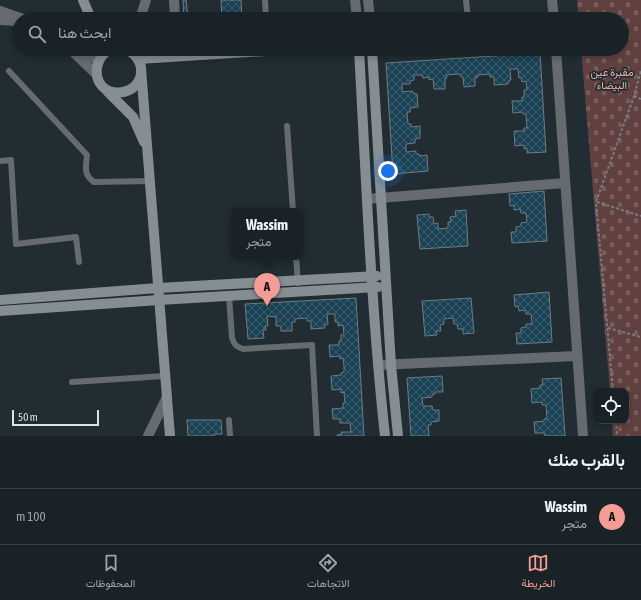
<!DOCTYPE html>
<html lang="ar">
<head>
<meta charset="utf-8">
<style>
	:root { --surface:#192226; --page:#222a2e; --text:#f1f3f6; --muted:#9fa4a7; --line:#373f43; --accent:#f59c96 }
	body { margin:0; font-family:"Asap Condensed",Vazirmatn,sans-serif; background:var(--page); color:var(--text); direction:rtl }
	.controls { position:absolute; right:12px; bottom:12px; display:grid; overflow:hidden; border-radius:8px; box-shadow:0 2px 6px #0003 }
	.controls button { width:36px; height:36px; display:grid; place-items:center; padding:0; border:0; border-bottom:1px solid var(--line); background:var(--surface); color:var(--text); font:20px sans-serif }
	.scale { position:absolute; left:12px; bottom:10px; width:87px; box-sizing:border-box; padding-left:4px; border:2px solid #dae2e5; border-top:0; font-size:11px; line-height:14px; white-space:nowrap; color:#dae2e5; -webkit-text-stroke:3px #212d33; paint-order:stroke }
	.you { position:absolute; left:388px; top:171px; width:14px; height:14px; margin:-10px; border:3px solid #fff; border-radius:50%; background:#1a73e8; box-shadow:0 0 0 6px #1a73e833 }
	.badge { display:grid; place-items:center; width:26px; height:26px; border-radius:50%; background:var(--accent); color:#111; font-size:13px; font-weight:700 }
	.pin { position:absolute; translate:-50% -33px; filter:drop-shadow(0 1px 2px #0008) }
	.pin::after { content:''; position:absolute; top:21px; width:14px; height:12px; background:inherit; clip-path:polygon(0 0,100% 0,50% 100%) }
	.popup { position:absolute; left:231px; top:208px; width:72px; height:52px; box-sizing:border-box; display:grid; place-content:center; border-radius:8px; background:var(--surface); filter:drop-shadow(0 1px 3px #0005); font-size:13px; white-space:nowrap; color:var(--muted) }
	.popup b { font-size:15px; color:var(--text) }
	.popup::after { content:''; position:absolute; left:50%; top:100%; margin-left:-8px; border:8px solid transparent; border-top-color:var(--surface) }
	.list { margin:0; padding:0; list-style:none }
	h2 { display:flex; justify-content:space-between; align-items:center; height:52px; margin:0; padding:0 16px; font-size:17px }
	h2 small { font-size:13px; font-weight:400; color:var(--muted) }
	.list li { display:grid; grid-template-columns:26px 1fr auto; gap:12px; align-items:center; box-sizing:border-box; height:56px; padding:0 16px; border-top:1px solid var(--line) }
	.list b { display:block; font-size:15px; white-space:nowrap }
	.list p { margin:0; font-size:13px; white-space:nowrap; color:var(--muted) }
	.list em { font-size:13px; font-style:normal; color:var(--muted) }
	.icon { flex:none; width:22px; height:22px; fill:none; stroke:currentColor; stroke-width:2; stroke-linecap:round; stroke-linejoin:round }
	.map { position:relative; flex:none; width:641px; height:436px; overflow:hidden; direction:ltr }
	.search { position:absolute; background:var(--surface); box-shadow:0 2px 6px #0003; left:12px; right:12px; top:12px; height:44px; display:flex; align-items:center; gap:10px; box-sizing:border-box; padding:0 14px; border-radius:22px; color:var(--muted); font-size:15px }
	.sheet { height:108px; background:var(--surface) }
	nav { display:flex; justify-content:space-around; align-items:center; box-sizing:border-box; height:56px; border-top:1px solid var(--line); background:var(--surface); font-size:11px; color:var(--muted) }
	nav a { display:grid; justify-items:center; gap:2px }
	nav .on { color:var(--accent) }
	.map>svg:first-child { display:block }
</style>
</head>
<body>
<div class="map">
<svg width="641" height="436" viewBox="0 0 641 436">
	<defs>
		<pattern id="cemetery-stones" width="16" height="16" patternUnits="userSpaceOnUse"><rect width="16" height="16" fill="#60413f"/><path d="M2 7V4a2 2 0 0 1 4 0v3zM10 15v-3a2 2 0 0 1 4 0v3z" fill="#765c5b"/></pattern>
		<pattern id="building-cross-hatch" width="8" height="8" patternUnits="userSpaceOnUse"><rect width="8" height="8" fill="#1b4254"/><path d="M0 0l8 8M0 8l8-8" fill="none" stroke="#3c5d6c"/></pattern>
	</defs>
	<rect width="100%" height="100%" fill="#212d33"/>
	<polygon fill="url(#cemetery-stones)" points="577,0 641,0 641,436 613,436 612,421 626,421 626,391 610,391 581,49 622,49 622,19 578,19"/>
	<g fill="url(#building-cross-hatch)" stroke="#6e7c83">
		<polygon points="183,0 186,0 188,16 192,16 193,19 184,19"/>
		<polygon points="221,0 241,0 242,19 222,19"/>
		<polygon points="540,53 546,152 527,153 527,148 524,149 524,145 515,146 514,131 524,131 524,128 527,128 526,114 523,114 523,112 513,113 512,101 522,101 522,97 524,97 524,90 527,90 526,81 522,82 521,77 519,78 518,69 510,69 511,80 509,80 509,82 508,82 508,84 494,85 494,77 490,77 490,74 478,75 478,77 475,78 475,86 464,87 463,77 461,77 460,74 446,75 447,78 445,78 445,89 434,89 433,79 429,80 429,77 423,78 422,75 414,75 414,80 410,81 410,84 402,84 402,92 412,91 415,94 417,94 418,107 410,108 410,112 407,112 408,124 411,124 411,127 420,126 420,138 415,139 415,143 406,144 406,152 416,151 416,154 419,154 420,156 427,155 428,171 393,174 386,63"/>
		<polygon points="544,191 547,241 512,243 511,232 516,232 516,227 521,226 521,223 527,222 526,213 521,213 520,209 514,210 514,205 510,206 509,194"/>
		<polygon points="466,210 468,246 420,249 417,215 429,214 429,217 433,217 434,224 438,223 438,229 448,228 448,222 451,222 450,217 456,216 455,211"/>
		<polygon points="549,292 552,342 517,344 516,333 521,333 521,328 526,327 526,324 532,324 531,314 526,314 525,310 519,311 518,306 515,307 514,295"/>
		<polygon points="356,298 364,436 337,436 337,435 342,434 341,432 351,432 350,423 340,423 340,419 333,419 332,409 343,408 343,403 345,403 344,392 341,393 341,389 332,390 331,376 341,375 341,373 344,372 344,366 343,358 340,359 340,356 330,357 329,345 339,345 339,341 341,341 341,335 344,334 343,325 338,326 338,322 335,322 335,314 327,314 328,324 324,326 325,328 311,329 311,321 307,321 307,318 295,319 295,322 292,322 292,331 281,331 281,326 276,326 276,317 267,316 268,326 265,326 266,330 263,330 264,338 248,339 245,304"/>
		<polygon points="471,298 474,333 463,334 463,329 458,329 457,324 454,324 453,318 444,319 444,324 440,325 441,331 436,331 437,335 425,336 422,301"/>
		<polygon points="442,376 443,392 435,392 435,394 432,395 432,397 422,398 423,406 432,406 433,410 439,410 439,421 431,422 431,425 428,425 429,436 411,436 407,378"/>
		<polygon points="561,378 565,436 545,436 544,433 535,433 534,422 544,421 544,419 547,419 546,405 542,405 542,402 532,403 531,389 540,388 540,385 543,385 542,379"/>
		<polygon points="187,420 221,420 222,434 214,434 214,436 188,436"/>
	</g>
	<g fill="none" stroke-linecap="round" stroke-linejoin="round">
		<g stroke="#757f84" stroke-width="2" stroke-dasharray="3 2" stroke-linecap="butt">
			<polyline points="634,96 641,99"/>
			<polyline points="597,202 641,216"/>
			<polyline points="608,328 641,337"/>
			<polyline points="613,391 596,202 634,96 641,70"/>
			<polyline points="616,421 617,436"/>
		</g>
		<g stroke="#656b6e" stroke-width="6">
			<polyline points="265,0 266,19"/>
			<polyline points="466,0 468,19"/>
			<path d="M9 71 87 155C86 167 83 174 94 182L150 181"/>
			<polyline points="287,126 293,211"/>
			<polyline points="0,161 11,160 16,244 76,237 79,262"/>
			<polyline points="296,257 298,283"/>
			<path d="M229 296 232 338C234 345 237 347 243 349L312 345 317 436"/>
			<polyline points="72,382 165,376"/>
			<polyline points="229,420 230,436"/>
		</g>
		<g stroke="#656b6e" stroke-width="10">
			<polyline points="174,0 175,19"/>
			<polyline points="355,0 357,19"/>
			<polyline points="368,0 370,19"/>
			<polyline points="552,0 554,19"/>
			<polyline points="0,11 23,19"/>
			<polyline points="140,19 146,0"/>
			<polyline points="0,20 19,21"/>
			<polyline points="70,49 96,74"/>
			<polyline points="82,49 98,61"/>
			<polyline points="556,49 583,436"/>
			<polyline points="367,199 565,183"/>
			<polyline points="378,365 577,356"/>
			<polyline points="148,436 167,397"/>
		</g>
		<g stroke="#848e93" stroke-width="10">
			<polyline points="83,0 91,19"/>
			<path d="M112 49C103 52 99 58 97 67 92 102 145 100 141 67 139 58 133 52 125 49"/>
			<path d="M359 49C366 178 371 307 385 436"/>
			<polyline points="372,49 391,365 398,436"/>
			<polyline points="138,59 297,49"/>
			<polyline points="141,69 170,436"/>
			<polyline points="107,91 133,117 144,142"/>
			<polyline points="0,300 158,288 377,276"/>
			<polyline points="0,311 159,300 378,287"/>
		</g>
	</g>
	<g text-anchor="middle" stroke-width="3.5" stroke-linejoin="round" paint-order="stroke">
		<g font-size="11" fill="#f1aba6" stroke="#212d33">
			<text x="612" y="76">مقبرة عين<tspan x="612" dy="13">البيضاء</tspan></text>
		</g>
	</g>
</svg>
<div class="controls">
<button><svg class="icon" aria-label="locate" viewBox="0 0 24 24"><circle cx="12" cy="12" r="6"/><path d="M12 2v4M12 18v4M2 12h4M18 12h4"/></svg></button>
</div>
<div class="scale">50 m</div>
<div class="you"></div>
<div class="pin badge" style="left:267px;top:306px">A</div>
<div class="popup"><b>Wassim</b>متجر</div>
<div class="search"><svg class="icon" aria-label="search" viewBox="0 0 24 24"><circle cx="10" cy="10" r="6"/><path d="M15 15l6 6"/></svg>ابحث هنا</div>
</div>
<section class="sheet">
<h2>بالقرب منك<small></small></h2>
<ul class="list">
<li><span class="badge">A</span><div><b>Wassim</b><p>متجر</p></div><em>100 m</em></li>
</ul>
</section>
<nav>
<a class="on"><svg class="icon" aria-label="map" viewBox="0 0 24 24"><path d="M3 6l6-2 6 2 6-2v14l-6 2-6-2-6 2zM9 4v14M15 6v14"/></svg>الخريطة</a>
<a><svg class="icon" aria-label="directions" viewBox="0 0 24 24"><path d="M12 3l9 9-9 9-9-9zM9 14v-3h6M13 9l2 2-2 2"/></svg>الاتجاهات</a>
<a><svg class="icon" aria-label="saved" viewBox="0 0 24 24"><path d="M7 4h10v16l-5-4-5 4z"/></svg>المحفوظات</a>
</nav>
</body>
</html>
